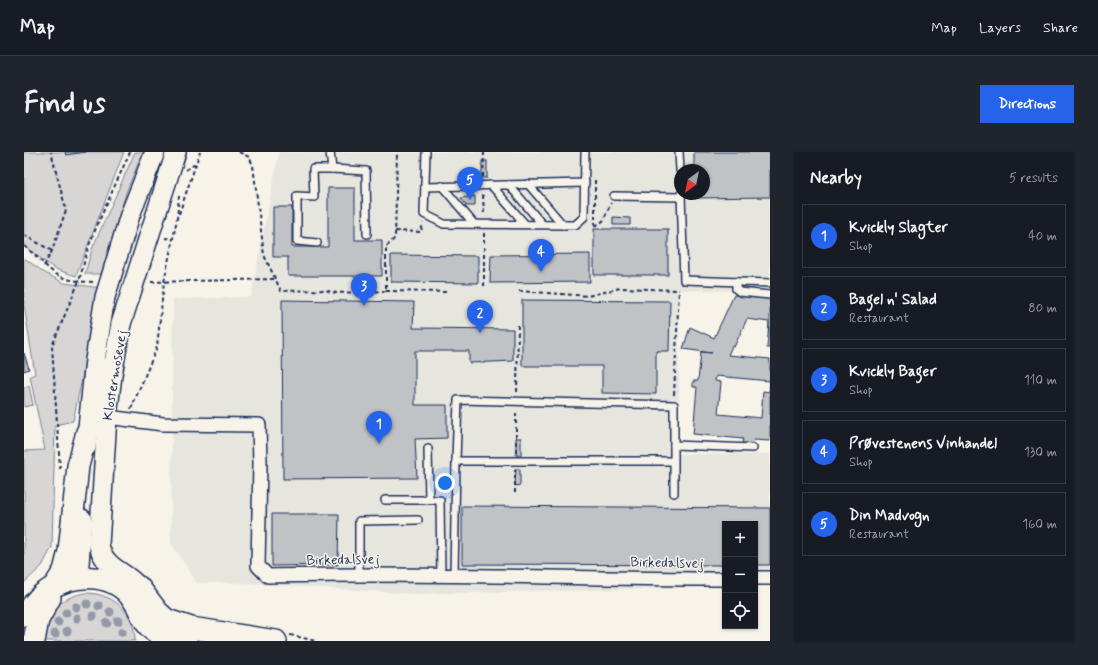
<!DOCTYPE html>
<html lang="en">
<head>
<meta charset="utf-8">
<style>
	:root { --surface:#171b24; --page:#20242c; --text:#f1f3f6; --muted:#9ea1a6; --line:#363941; --accent:#2563eb }
	body { margin:0; font-family:Mynerve,sans-serif; background:var(--page); color:var(--text) }
	.controls { position:absolute; right:12px; bottom:12px; display:grid; overflow:hidden; border-radius:0px; box-shadow:0 1px 3px #0004 }
	.controls button { width:36px; height:36px; display:grid; place-items:center; padding:0; border:0; border-bottom:1px solid var(--line); background:var(--surface); color:var(--text); font:20px sans-serif }
	.compass { position:absolute; left:650px; top:12px; width:36px; height:36px; border-radius:50%; background:var(--surface); box-shadow:0 1px 3px #0004; rotate:213deg }
	.you { position:absolute; left:421px; top:331px; width:14px; height:14px; margin:-10px; border:3px solid #fff; border-radius:50%; background:#1a73e8; box-shadow:0 0 0 6px #1a73e833 }
	.badge { display:grid; place-items:center; width:26px; height:26px; border-radius:50%; background:var(--accent); color:#fff; font-size:13px; font-weight:700 }
	.pin { position:absolute; translate:-50% -33px; filter:drop-shadow(0 1px 2px #0008) }
	.pin::after { content:''; position:absolute; top:21px; width:14px; height:12px; background:inherit; clip-path:polygon(0 0,100% 0,50% 100%) }
	.list { margin:0; padding:0; list-style:none }
	h2 { display:flex; justify-content:space-between; align-items:center; height:52px; margin:0; padding:0 16px; font-size:17px }
	h2 small { font-size:13px; font-weight:400; color:var(--muted) }
	.list li { display:grid; grid-template-columns:26px 1fr auto; gap:12px; align-items:center; box-sizing:border-box; height:64px; margin:0 8px 8px; padding:0 8px; border:1px solid var(--line); border-radius:0px }
	.list b { display:block; font-size:15px; white-space:nowrap }
	.list p { margin:0; font-size:13px; white-space:nowrap; color:var(--muted) }
	.list em { font-size:13px; font-style:normal; color:var(--muted) }
	.icon { flex:none; width:22px; height:22px; fill:none; stroke:currentColor; stroke-width:2; stroke-linecap:round; stroke-linejoin:round }
	.map { position:relative; flex:none; width:746px; height:489px; overflow:hidden; border-radius:0px }
	header { display:flex; align-items:center; gap:24px; box-sizing:border-box; height:56px; padding:0 20px; background:var(--surface); border-bottom:1px solid var(--line) }
	header strong { font-size:19px }
	nav { display:flex; gap:22px; margin-inline-start:auto; font-size:14px }
	.intro { display:flex; align-items:center; justify-content:space-between; box-sizing:border-box; height:96px; padding:0 24px }
	h1 { margin:0; font-size:28px }
	.button { padding:10px 18px; border-radius:0px; background:var(--accent); color:#fff; font-size:14px; font-weight:700 }
	main { display:flex; gap:24px; padding:0 24px }
	aside { flex:1; background:var(--surface); border-radius:0px; box-shadow:0 1px 3px #0004 }
	.map>svg:first-child { display:block }
</style>
</head>
<body>
<header>
<strong>Map</strong>
<nav><a>Map</a><a>Layers</a><a>Share</a></nav>
</header>
<div class="intro"><h1>Find us</h1><a class="button">Directions</a></div>
<main>
<div class="map">
<svg width="746" height="489" viewBox="0 0 746 489">
	<rect width="100%" height="100%" fill="#f7f3e8"/>
	<filter id="ink" filterUnits="userSpaceOnUse"><feTurbulence type="fractalNoise" baseFrequency=".025" numOctaves="2"/><feDisplacementMap in="SourceGraphic" scale="8" xChannelSelector="R" yChannelSelector="G"/><feConvolveMatrix kernelMatrix="1 2 1 2 8 2 1 2 1" color-interpolation-filters="sRGB"/></filter>
	<g filter="url(#ink)">
		<path fill="#e6e5de" fill-rule="evenodd" d="M255 0H746V139L655 138V302H746V433L731 434V372H701V435L389 442 220 431H173L147 391 149 147 227 145ZM656 18H680V42H656Z"/>
		<g fill="#d7d6d4" stroke="#798299">
			<polygon points="0,0 100,0 52,124 31,117 0,94"/>
			<polygon points="111,0 119,0 103,38 77,122 61,122 68,97"/>
			<polygon points="0,106 21,121 40,131 77,136 49,269 31,273 28,395 18,414 0,431 0,299 21,298 6,224 11,222 0,153"/>
			<polygon points="5,234 9,253 0,255 0,235"/>
			<path d="M61 441C89 441 111 460 111 489H20C23 462 33 446 61 441Z"/>
		</g>
		<g fill="#c0c3c5" stroke="#1b2f5e" fill-rule="evenodd">
			<polygon points="41,0 62,0 42,3"/>
			<polygon points="670,0 746,0 746,45 670,46 670,42 680,42 680,18 670,18"/>
			<rect x="458" y="9" width="5" height="17"/>
			<polygon points="304,36 331,36 331,88 358,88 358,124 264,124 264,105 249,105 249,55 268,55 268,95 304,95"/>
			<polygon points="451,44 451,54 443,54 437,46"/>
			<polygon points="589,65 606,66 606,73 589,73"/>
			<rect x="570" y="77" width="74" height="46"/>
			<polygon points="566,102 566,130 466,131 467,103"/>
			<polygon points="367,103 454,104 454,131 367,130"/>
			<path d="M710 143 746 146V196H743L745 170 723 167 710 195 708 194 704 203 746 207V289L730 288 729 292 718 291 719 287 669 282 673 235H669V229H674L677 200 688 201 659 197 666 175 690 186ZM692 224 746 229 745 240 739 239 737 266 694 262 697 230 691 229Z"/>
			<polygon points="258,148 390,150 389,176 489,177 489,209 445,211 445,199 391,199 391,253 423,253 423,286 391,287 393,326 259,327"/>
			<polygon points="498,148 646,149 645,199 632,199 632,242 578,241 578,214 498,214"/>
			<polygon points="0,201 5,217 0,219"/>
			<rect x="492" y="286" width="5" height="17"/>
			<polygon points="492,317 496,317 496,333 491,334"/>
			<polygon points="438,354 746,356 746,413 731,413 731,372 701,372 701,413 438,412"/>
			<polygon points="248,362 315,362 314,413 248,414"/>
		</g>
		<g fill="none" stroke-linecap="round" stroke-linejoin="round">
			<defs>
				<g id="lane">
					<polyline points="306,0 308,17 342,19 343,82"/>
					<polyline points="402,0 400,62 420,72 551,73 560,65 561,0"/>
					<polyline points="655,0 656,18"/>
					<polyline points="504,32 539,73"/>
					<polyline points="467,33 501,72"/>
					<polyline points="485,33 518,72"/>
					<polyline points="418,34 450,72"/>
					<polyline points="401,35 561,31"/>
					<polyline points="657,42 660,128 746,131"/>
					<polyline points="590,44 657,45"/>
					<polyline points="293,91 273,89 273,44 290,45 289,17 308,17"/>
					<polyline points="712,130 712,137 716,140 746,143"/>
					<polyline points="650,293 729,296"/>
					<polyline points="404,297 405,348"/>
					<polyline points="650,341 650,253 434,248 432,309 650,309"/>
					<polyline points="361,348 416,348 417,424"/>
					<polyline points="335,421 335,369 394,368"/>
					<polyline points="430,425 432,309"/>
				</g>
				<g id="street">
					<path d="M83 265 139 272 235 273 236 311 234 414 244 424C397 420 549 427 701 427"/>
					<polyline points="731,426 746,426"/>
				</g>
				<g id="secondary">
					<polyline points="62,295 71,208 81,145 106,63 131,0"/>
					<polyline points="50,427 55,412 58,367"/>
					<path d="M119 449C116 420 81 423 75 393L83 265 88 223 97 172 152 0"/>
				</g>
				<g id="primary">
					<polyline points="31,433 40,419 45,399 54,314 63,280"/>
					<polyline points="115,435 134,460 143,468 167,476 252,489"/>
					<path d="M0 464C7 455 13 445 23 439 47 421 86 420 106 444 116 454 118 471 130 479 139 486 151 487 162 489"/>
					<polyline points="10,489 14,468 26,446"/>
				</g>
			</defs>
			<use href="#lane" stroke="#1b2f5e" stroke-width="10"/>
			<use href="#street" stroke="#1b2f5e" stroke-width="16"/>
			<use href="#secondary" stroke="#1b2f5e" stroke-width="22"/>
			<use href="#primary" stroke="#1b2f5e" stroke-width="24"/>
			<g stroke="#1b2f5e" stroke-width="2" stroke-dasharray="4 3" stroke-linecap="butt">
				<polyline points="215,0 225,5 229,13 240,103 257,139 301,138 312,141 362,139 362,95 371,86 373,0"/>
				<polyline points="162,18 171,12"/>
				<polyline points="459,25 460,0"/>
				<polyline points="459,43 460,63"/>
				<polyline points="155,62 176,0"/>
				<polyline points="571,74 571,25"/>
				<polyline points="571,74 579,69 587,51"/>
				<polyline points="371,79 397,80 399,71"/>
				<polyline points="460,81 460,134"/>
				<polyline points="0,83 28,99"/>
				<polyline points="141,86 149,87"/>
				<path d="M0 94C31 118 25 129 70 130"/>
				<polyline points="20,114 28,99 42,58 27,0"/>
				<polyline points="127,130 251,127"/>
				<polyline points="362,139 425,140"/>
				<polyline points="495,139 564,144 596,136 655,138"/>
				<polyline points="493,240 494,171"/>
				<polyline points="650,243 655,138"/>
				<polyline points="107,257 133,195 140,130 153,67 155,44"/>
				<polyline points="492,300 492,258"/>
				<polyline points="36,317 28,194 55,129 65,93 75,69 106,0"/>
				<polyline points="491,341 491,318"/>
				<polyline points="266,483 292,489"/>
			</g>
			<use href="#lane" stroke="#f7f3e8" stroke-width="7"/>
			<use href="#street" stroke="#f7f3e8" stroke-width="13"/>
			<use href="#secondary" stroke="#f7f3e8" stroke-width="19"/>
			<use href="#primary" stroke="#f7f3e8" stroke-width="21"/>
		</g>
		<g fill="#9399a9">
			<circle cx="63" cy="452" r="4.5"/>
			<circle cx="75" cy="454" r="4.5"/>
			<circle cx="52" cy="455" r="4.5"/>
			<circle cx="86" cy="460" r="4.5"/>
			<circle cx="42" cy="461" r="4.5"/>
			<circle cx="69" cy="464" r="4.5"/>
			<circle cx="53" cy="466" r="4.5"/>
			<circle cx="94" cy="469" r="4.5"/>
			<circle cx="34" cy="470" r="4.5"/>
			<circle cx="83" cy="471" r="4.5"/>
			<circle cx="43" cy="479" r="4.5"/>
			<circle cx="98" cy="480" r="4.5"/>
			<circle cx="31" cy="482" r="4.5"/>
		</g>
	</g>
	<g text-anchor="middle" stroke-width="3" stroke-linejoin="round" paint-order="stroke">
		<g font-size="14" fill="#1b2f5e" stroke="#f7f3e8">
			<text transform="translate(90 223) rotate(-81)" y="5">Klostermosevej</text>
			<text transform="translate(319 407) rotate(-1)" y="5">Birkedalsvej</text>
			<text transform="translate(643 410) rotate(1)" y="5">Birkedalsvej</text>
		</g>
	</g>
</svg>
<div class="controls">
<button>+</button>
<button>−</button>
<button><svg class="icon" aria-label="locate" viewBox="0 0 24 24"><circle cx="12" cy="12" r="6"/><path d="M12 2v4M12 18v4M2 12h4M18 12h4"/></svg></button>
</div>
<svg class="compass" viewBox="-18 -18 36 36"><path d="M0-13l5 13h-10z" fill="#e53935"/><path d="M0 13l5-13h-10z" fill="#9ea1a6"/></svg>
<div class="you"></div>
<div class="pin badge" style="left:355px;top:292px">1</div>
<div class="pin badge" style="left:456px;top:181px">2</div>
<div class="pin badge" style="left:340px;top:154px">3</div>
<div class="pin badge" style="left:517px;top:120px">4</div>
<div class="pin badge" style="left:446px;top:48px">5</div>
</div>
<aside>
<h2>Nearby<small>5 results</small></h2>
<ul class="list">
<li><span class="badge">1</span><div><b>Kvickly Slagter</b><p>Shop</p></div><em>40 m</em></li>
<li><span class="badge">2</span><div><b>Bagel n' Salad</b><p>Restaurant</p></div><em>80 m</em></li>
<li><span class="badge">3</span><div><b>Kvickly Bager</b><p>Shop</p></div><em>110 m</em></li>
<li><span class="badge">4</span><div><b>Prøvestenens Vinhandel</b><p>Shop</p></div><em>130 m</em></li>
<li><span class="badge">5</span><div><b>Din Madvogn</b><p>Restaurant</p></div><em>160 m</em></li>
</ul>
</aside>
</main>
</body>
</html>
